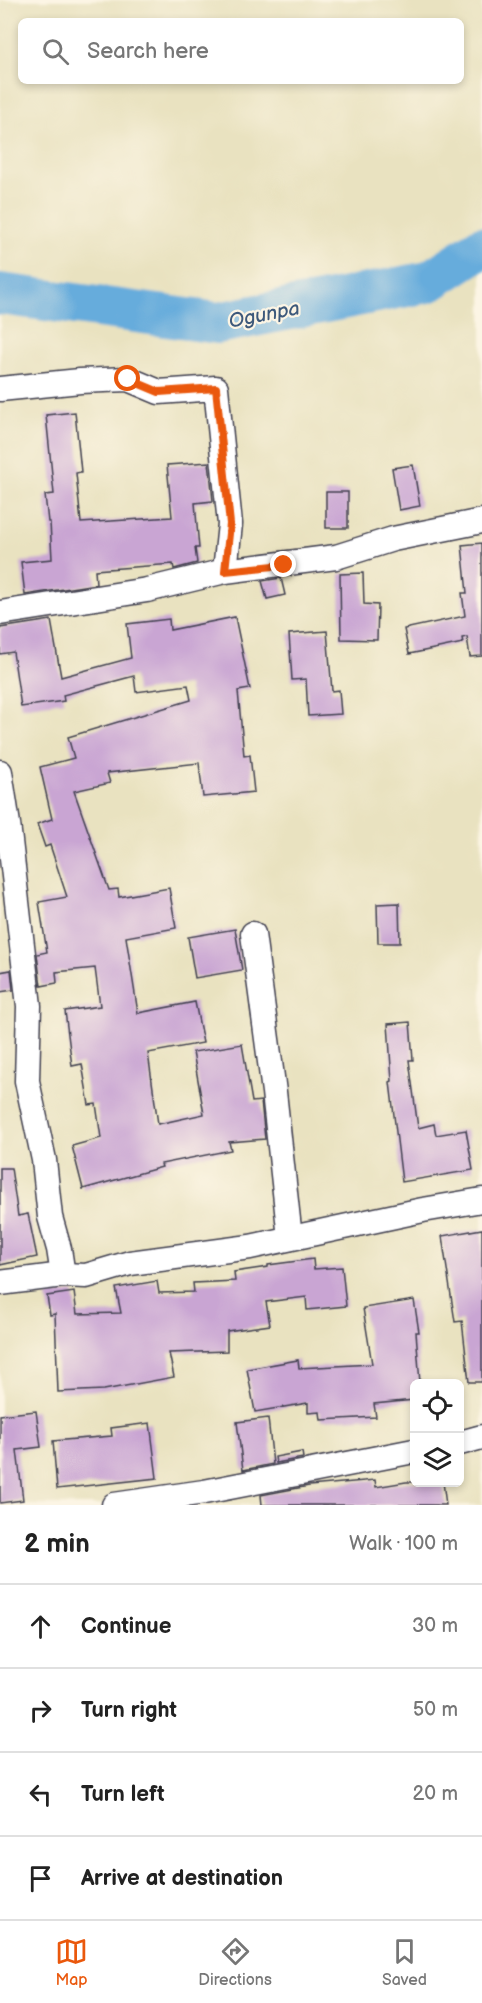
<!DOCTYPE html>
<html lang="en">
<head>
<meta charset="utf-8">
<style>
	:root { --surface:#fff; --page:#f6f6f6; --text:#222; --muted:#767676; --line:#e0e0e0; --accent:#ea580c }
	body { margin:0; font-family:"Balsamiq Sans",sans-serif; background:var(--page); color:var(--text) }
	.controls { position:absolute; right:18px; bottom:18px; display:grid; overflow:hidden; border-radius:9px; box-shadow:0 3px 9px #0003 }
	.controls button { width:54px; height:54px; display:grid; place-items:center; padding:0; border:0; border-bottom:2px solid var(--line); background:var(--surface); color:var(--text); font:30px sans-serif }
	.stop { position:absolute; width:18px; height:18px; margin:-14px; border:4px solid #ea580c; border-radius:50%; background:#fff }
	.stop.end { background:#ea580c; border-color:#fff; box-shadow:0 2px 6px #0008 }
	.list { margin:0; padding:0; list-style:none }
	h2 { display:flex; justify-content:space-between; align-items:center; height:78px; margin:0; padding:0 24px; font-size:26px }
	h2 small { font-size:20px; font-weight:400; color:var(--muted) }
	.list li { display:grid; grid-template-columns:39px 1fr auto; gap:18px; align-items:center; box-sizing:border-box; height:84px; padding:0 24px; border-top:2px solid var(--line) }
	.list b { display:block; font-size:22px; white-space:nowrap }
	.list em { font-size:20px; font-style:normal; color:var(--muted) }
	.icon { flex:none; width:33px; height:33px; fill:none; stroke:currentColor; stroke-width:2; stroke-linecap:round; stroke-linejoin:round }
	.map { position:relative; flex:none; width:482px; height:1505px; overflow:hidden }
	.search { position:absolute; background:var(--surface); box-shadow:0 3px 9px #0003; left:18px; right:18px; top:18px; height:66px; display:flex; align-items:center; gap:15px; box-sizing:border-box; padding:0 21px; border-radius:9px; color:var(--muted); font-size:22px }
	.sheet { height:414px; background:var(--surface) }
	nav { display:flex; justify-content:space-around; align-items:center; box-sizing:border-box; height:84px; border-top:2px solid var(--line); background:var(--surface); font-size:16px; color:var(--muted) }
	nav a { display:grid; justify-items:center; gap:3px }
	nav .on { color:var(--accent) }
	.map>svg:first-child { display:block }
</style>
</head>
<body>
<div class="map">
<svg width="482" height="1505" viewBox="0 0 482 1505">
	<rect width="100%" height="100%" fill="#fcf5e5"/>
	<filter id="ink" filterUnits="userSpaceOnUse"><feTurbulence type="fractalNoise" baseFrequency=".0167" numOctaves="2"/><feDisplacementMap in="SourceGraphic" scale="12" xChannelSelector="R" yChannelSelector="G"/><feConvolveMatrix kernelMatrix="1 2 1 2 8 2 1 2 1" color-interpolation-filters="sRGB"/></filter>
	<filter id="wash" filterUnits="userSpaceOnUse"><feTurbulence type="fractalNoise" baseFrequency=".008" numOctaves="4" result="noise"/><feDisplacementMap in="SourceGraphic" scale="24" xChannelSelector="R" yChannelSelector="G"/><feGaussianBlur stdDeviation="1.35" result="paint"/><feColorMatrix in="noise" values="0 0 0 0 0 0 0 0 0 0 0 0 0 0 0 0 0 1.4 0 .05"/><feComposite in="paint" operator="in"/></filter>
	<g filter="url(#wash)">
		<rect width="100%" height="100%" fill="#e9e2c0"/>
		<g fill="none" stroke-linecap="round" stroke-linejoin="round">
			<polyline stroke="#66acdc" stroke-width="42" points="0,294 218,323 428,282 482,247"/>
		</g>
		<g id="blocks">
			<g fill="#c9a5d3">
				<polygon points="75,412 81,472 76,473 81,523 172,517 167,465 209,462 213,501 195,503 199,548 195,548 197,563 174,569 173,564 95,570 96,584 25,595 21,562 52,559 50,522 48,522 45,495 54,494 46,415"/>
				<polygon points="413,465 420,506 399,510 392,468"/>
				<rect x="326" y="492" width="22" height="36"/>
				<polygon points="482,543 482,656 470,657 467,637 462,638 463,643 409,654 404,629 465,616 462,593 467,593 462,545"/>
				<polygon points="363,573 364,604 378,605 377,640 341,639 340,574"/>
				<polygon points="281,578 285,595 267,599 262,581"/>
				<polygon points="235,617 250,689 238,691 244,756 250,755 254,792 203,797 199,763 107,773 110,783 74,791 109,890 118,889 119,897 169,888 176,928 126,937 138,1013 195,1002 203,1043 148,1053 158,1124 204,1114 193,1052 242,1044 252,1102 261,1101 265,1139 229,1142 231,1150 161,1164 162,1167 83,1189 72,1146 101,1138 96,1104 89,1105 82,1064 72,1066 65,1011 100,1006 95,968 56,972 57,983 41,986 37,954 47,952 39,902 67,897 50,845 45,847 37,824 52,819 40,767 74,758 68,737 191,700 188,685 136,692 134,676 63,695 64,701 21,707 13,652 0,654 0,628 51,620 61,677 131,658 127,624 169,619 170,630"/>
				<polygon points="327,631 332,691 339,690 341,714 308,716 306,679 292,680 289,634"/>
				<polygon points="399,903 400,943 378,943 377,904"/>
				<polygon points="235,929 242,970 195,978 188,937"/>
				<polygon points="11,970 13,990 0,992 0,972"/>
				<polygon points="410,1022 413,1060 409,1060 418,1128 434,1124 436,1135 466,1130 473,1170 402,1182 390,1082 392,1081 388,1024"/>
				<polygon points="0,1168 11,1168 18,1216 28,1214 37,1257 0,1265"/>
				<polygon points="482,1229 482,1382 469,1382 462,1321 455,1322 442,1236"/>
				<polygon points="313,1259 314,1269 342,1267 346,1306 307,1310 306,1297 266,1302 270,1325 227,1331 227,1351 169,1353 174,1377 104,1390 58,1392 55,1314 50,1315 47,1296 74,1292 77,1314 121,1313 116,1288 157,1281 159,1293 194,1292 193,1283 235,1281 234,1272 268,1267 268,1265"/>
				<polygon points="414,1300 419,1332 416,1332 420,1383 414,1383 414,1400 374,1404 376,1417 321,1420 320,1412 308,1413 308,1403 255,1412 247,1369 298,1360 299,1368 372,1364 363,1308"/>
				<polygon points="36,1411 41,1447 17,1450 23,1500 0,1503 0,1415"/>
				<polygon points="268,1418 273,1464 243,1470 237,1422"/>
				<polygon points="150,1423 157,1478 57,1489 53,1441 112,1436 111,1428"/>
				<polygon points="302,1452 303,1458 276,1463 275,1457"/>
				<polygon points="375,1480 376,1487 406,1482 443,1482 446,1505 262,1505 261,1495 309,1486"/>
			</g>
		</g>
	</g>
	<g filter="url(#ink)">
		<use href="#blocks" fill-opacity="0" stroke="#403f4f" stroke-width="1.5"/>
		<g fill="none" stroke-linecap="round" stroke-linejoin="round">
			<defs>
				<g id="street">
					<polyline points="0,389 80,381 128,379 159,392 216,388 230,524 225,571"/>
					<polyline points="0,613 147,590 225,571 336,557 393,539 482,521"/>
					<polyline points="0,772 8,824 29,1006 27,1081 44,1160 50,1217 59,1249 63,1275"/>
					<polyline points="253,934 274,1092 290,1238"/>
					<polyline points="0,1283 63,1275 86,1276 130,1263 250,1247 423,1210 482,1200"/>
					<polyline points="460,1443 482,1437"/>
					<polyline points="114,1505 204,1492 414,1451"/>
				</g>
			</defs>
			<use href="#street" stroke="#403f4f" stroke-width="27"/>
			<use href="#street" stroke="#fff" stroke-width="24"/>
		</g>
	</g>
	<g fill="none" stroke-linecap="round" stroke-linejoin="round" filter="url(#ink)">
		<polyline stroke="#ea580c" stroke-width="8" points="128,379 159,392 216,388 230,524 225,571 284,565"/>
	</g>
	<g text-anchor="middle" stroke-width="4.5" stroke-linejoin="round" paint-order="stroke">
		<g font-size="20" font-style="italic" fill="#3d597b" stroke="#fcf5e5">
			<text transform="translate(264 314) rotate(-11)" y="7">Ogunpa</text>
		</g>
	</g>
</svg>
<div class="controls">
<button><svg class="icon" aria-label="locate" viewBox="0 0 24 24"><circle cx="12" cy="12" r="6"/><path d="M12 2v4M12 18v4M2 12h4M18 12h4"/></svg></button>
<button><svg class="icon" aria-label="layers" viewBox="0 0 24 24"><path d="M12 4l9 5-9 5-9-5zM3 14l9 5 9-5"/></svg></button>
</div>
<div class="stop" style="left:128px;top:379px"></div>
<div class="stop end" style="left:284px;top:565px"></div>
<div class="search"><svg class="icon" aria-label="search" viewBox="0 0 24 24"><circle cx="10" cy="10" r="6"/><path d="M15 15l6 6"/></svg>Search here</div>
</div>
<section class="sheet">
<h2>2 min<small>Walk · 100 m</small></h2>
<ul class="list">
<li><svg class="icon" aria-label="ahead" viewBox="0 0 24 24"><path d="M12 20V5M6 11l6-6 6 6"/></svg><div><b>Continue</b></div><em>30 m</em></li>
<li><svg class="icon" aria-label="right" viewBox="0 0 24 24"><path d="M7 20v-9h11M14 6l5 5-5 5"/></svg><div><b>Turn right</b></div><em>50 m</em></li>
<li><svg class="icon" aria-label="left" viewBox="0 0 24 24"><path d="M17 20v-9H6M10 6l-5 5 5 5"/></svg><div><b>Turn left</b></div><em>20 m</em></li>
<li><svg class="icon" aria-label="arrive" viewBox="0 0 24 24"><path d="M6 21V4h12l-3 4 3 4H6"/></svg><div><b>Arrive at destination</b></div></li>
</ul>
</section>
<nav>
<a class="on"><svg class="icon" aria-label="map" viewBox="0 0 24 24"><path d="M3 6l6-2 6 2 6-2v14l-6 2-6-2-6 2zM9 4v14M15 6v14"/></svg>Map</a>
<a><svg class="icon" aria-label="directions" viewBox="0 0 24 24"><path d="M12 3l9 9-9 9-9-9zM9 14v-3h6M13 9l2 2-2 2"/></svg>Directions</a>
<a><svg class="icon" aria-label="saved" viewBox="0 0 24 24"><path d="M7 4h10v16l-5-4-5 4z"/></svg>Saved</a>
</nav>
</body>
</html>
